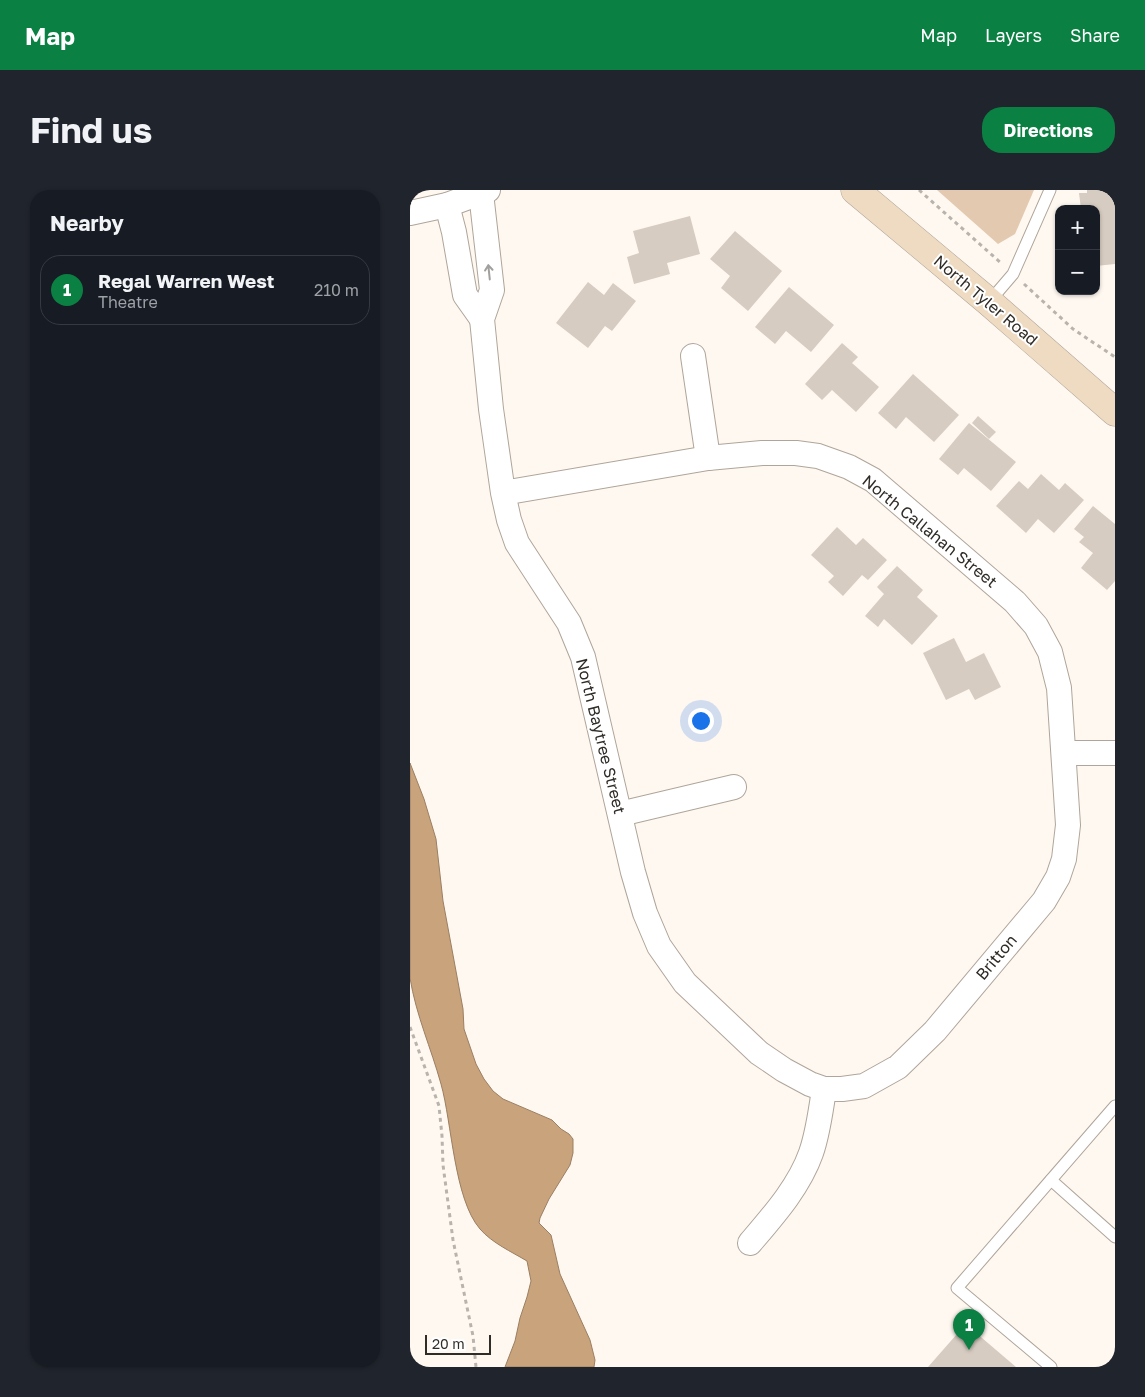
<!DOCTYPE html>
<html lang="en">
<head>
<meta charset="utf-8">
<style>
	:root { --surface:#171b24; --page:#20242c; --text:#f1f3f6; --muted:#9ea1a6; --line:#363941; --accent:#0b8043 }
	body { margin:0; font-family:"Golos Text",sans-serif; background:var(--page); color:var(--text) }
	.controls { position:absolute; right:15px; top:15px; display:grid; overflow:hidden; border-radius:10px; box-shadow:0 1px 4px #0004 }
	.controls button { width:45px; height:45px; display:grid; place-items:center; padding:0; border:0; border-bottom:1px solid var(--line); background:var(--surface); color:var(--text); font:25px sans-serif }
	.scale { position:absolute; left:15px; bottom:12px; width:66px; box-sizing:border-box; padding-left:5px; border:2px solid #302c27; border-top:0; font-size:14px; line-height:18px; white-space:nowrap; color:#302c27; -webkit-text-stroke:4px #fff; paint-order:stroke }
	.you { position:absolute; left:290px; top:530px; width:18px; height:18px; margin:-12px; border:4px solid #fff; border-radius:50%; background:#1a73e8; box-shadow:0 0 0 8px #1a73e833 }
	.badge { display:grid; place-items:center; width:32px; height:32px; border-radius:50%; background:var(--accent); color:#fff; font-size:16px; font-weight:700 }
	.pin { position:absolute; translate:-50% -41px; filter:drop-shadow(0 1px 2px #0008) }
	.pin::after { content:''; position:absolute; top:26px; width:18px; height:15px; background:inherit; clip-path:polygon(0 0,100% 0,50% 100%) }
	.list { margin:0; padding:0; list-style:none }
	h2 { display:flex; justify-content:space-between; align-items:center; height:65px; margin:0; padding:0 20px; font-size:21px }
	h2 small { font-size:16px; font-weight:400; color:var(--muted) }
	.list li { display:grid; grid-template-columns:32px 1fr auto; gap:15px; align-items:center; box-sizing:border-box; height:70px; margin:0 10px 10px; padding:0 10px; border:1px solid var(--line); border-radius:20px }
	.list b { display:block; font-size:19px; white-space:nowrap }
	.list p { margin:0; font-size:16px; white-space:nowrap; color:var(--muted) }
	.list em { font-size:16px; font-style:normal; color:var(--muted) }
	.map { position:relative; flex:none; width:705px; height:1177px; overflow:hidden; border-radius:20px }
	header { display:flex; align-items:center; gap:30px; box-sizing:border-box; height:70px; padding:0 25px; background:var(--accent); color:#fff }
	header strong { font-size:24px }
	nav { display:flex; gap:28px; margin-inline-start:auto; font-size:18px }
	.intro { display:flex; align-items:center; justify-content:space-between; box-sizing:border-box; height:120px; padding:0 30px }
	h1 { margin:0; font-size:35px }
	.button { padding:12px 22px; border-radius:20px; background:var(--accent); color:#fff; font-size:18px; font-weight:700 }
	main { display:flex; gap:30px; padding:0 30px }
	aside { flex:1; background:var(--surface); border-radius:20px; box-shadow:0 1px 4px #0004 }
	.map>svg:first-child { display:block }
</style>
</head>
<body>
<header>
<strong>Map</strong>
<nav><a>Map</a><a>Layers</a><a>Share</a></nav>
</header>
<div class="intro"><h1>Find us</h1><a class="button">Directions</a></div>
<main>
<aside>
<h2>Nearby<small></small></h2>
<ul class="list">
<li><span class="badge">1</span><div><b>Regal Warren West</b><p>Theatre</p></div><em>210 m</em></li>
</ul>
</aside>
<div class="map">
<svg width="705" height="1177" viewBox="0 0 705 1177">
	<rect width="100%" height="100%" fill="#fff8f1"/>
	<polygon fill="#e3c9af" points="527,0 624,0 605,44 588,54"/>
	<path fill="#c9a37b" stroke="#9b7f62" d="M0 573 14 609 26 649 33 711 53 819 54 839 66 874 74 889 83 901 93 909 142 930 151 939 159 944 163 949V963L160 975 139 1009 130 1028 129 1033 141 1045 150 1084 180 1150 185 1170 184 1177H95L105 1151 110 1128 117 1107 121 1091 117 1071C102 1062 82 1053 70 1039 44 1009 42 933 31 894 21 858 6 825 0 788Z"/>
	<g fill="#d7ccc1">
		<polygon points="677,0 705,0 705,74 686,76 686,19 671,19 669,3 677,3"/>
		<polygon points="280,26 290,64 257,73 260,84 224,94 217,67 229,63 223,41"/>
		<polygon points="325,41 372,81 338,121 311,98 320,86 300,69"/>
		<polygon points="178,92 194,105 203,93 226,111 202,141 195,136 178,158 146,133"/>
		<polygon points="379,97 424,135 401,162 376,141 365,154 345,137"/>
		<polygon points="432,153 448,167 442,173 469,197 446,222 422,200 412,210 395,194"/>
		<polygon points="503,184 549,225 524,252 496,227 486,239 468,223"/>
		<polygon points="568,226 586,242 579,249 562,233"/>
		<polygon points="559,233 606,272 581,301 554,278 548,285 529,269"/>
		<polygon points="631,284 649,300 655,293 674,310 644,343 628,329 616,343 586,316 609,291 618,299"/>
		<polygon points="683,316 705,334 705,391 697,400 671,378 683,363 669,352 674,347 664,339"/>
		<polygon points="427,337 446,355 453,348 477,370 458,390 452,385 433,406 418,392 424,386 401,365"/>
		<polygon points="487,376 513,400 507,407 528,426 502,455 474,429 468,437 455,426 474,404 467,397"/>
		<polygon points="544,448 556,472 574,463 591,497 565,510 559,499 536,510 513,463"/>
		<polygon points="552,1134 558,1136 606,1177 518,1177 547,1144 544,1142"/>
	</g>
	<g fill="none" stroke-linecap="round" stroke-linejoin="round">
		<defs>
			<g id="lane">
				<polyline points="579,112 603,84 640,0"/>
				<polyline points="641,990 705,1047"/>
				<polyline points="641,1177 547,1098 705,916"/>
			</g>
			<g id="street">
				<polyline points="71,3 82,100 72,129 81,219 93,303 99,330 107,353 159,433 173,467 223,682 235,723 249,756 275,793 349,863 374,880 400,894 414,899 432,899 454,896 488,877 525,841 634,711 648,687 654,669 658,635 649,498 640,462 626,436 605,412 463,290 439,277 408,266 386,263 352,263 298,268 93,303"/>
				<polyline points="37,15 44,42 55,105 72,129"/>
				<polyline points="0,23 37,15 78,0"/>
				<polyline points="283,166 298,268"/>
				<polyline points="655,563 705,563"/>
				<polyline points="210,624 324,597"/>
				<path d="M340 1053C363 1026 389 997 401 963 408 943 411 920 414 899"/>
			</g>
			<polyline id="secondary" points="445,0 579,112 705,222"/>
		</defs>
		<use href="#lane" stroke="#afa59a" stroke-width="13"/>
		<use href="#street" stroke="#afa59a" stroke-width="26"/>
		<use href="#secondary" stroke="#afa59a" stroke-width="29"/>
		<g stroke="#b9b3ad" stroke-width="3" stroke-dasharray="4 4" stroke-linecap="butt">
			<polyline points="509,0 591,73"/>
			<polyline points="614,94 663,139 705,167"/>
			<polyline points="0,837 29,916 32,946 33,975 43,1050 63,1146 66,1177"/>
		</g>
		<use href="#lane" stroke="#fff" stroke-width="11"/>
		<use href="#street" stroke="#fff" stroke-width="24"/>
		<use href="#secondary" stroke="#efdbc2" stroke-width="28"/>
	</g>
	<defs><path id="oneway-shaft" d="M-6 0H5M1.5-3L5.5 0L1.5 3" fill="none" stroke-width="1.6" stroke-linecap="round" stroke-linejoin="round" transform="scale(1.25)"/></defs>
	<use stroke="#a2a09e" href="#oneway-shaft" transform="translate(79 82) rotate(-96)"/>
	<g text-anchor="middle" stroke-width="4" stroke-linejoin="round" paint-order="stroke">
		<g font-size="16" fill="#302c27" stroke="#fff">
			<text transform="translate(576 110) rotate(40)" y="6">North Tyler Road</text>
			<text transform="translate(520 341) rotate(39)" y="6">North Callahan Street</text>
			<text transform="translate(191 546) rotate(76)" y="6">North Baytree Street</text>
			<text transform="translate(586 767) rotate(-50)" y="6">Britton</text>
		</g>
	</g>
</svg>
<div class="controls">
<button>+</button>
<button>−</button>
</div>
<div class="scale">20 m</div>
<div class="you"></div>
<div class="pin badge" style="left:559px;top:1160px">1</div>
</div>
</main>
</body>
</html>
